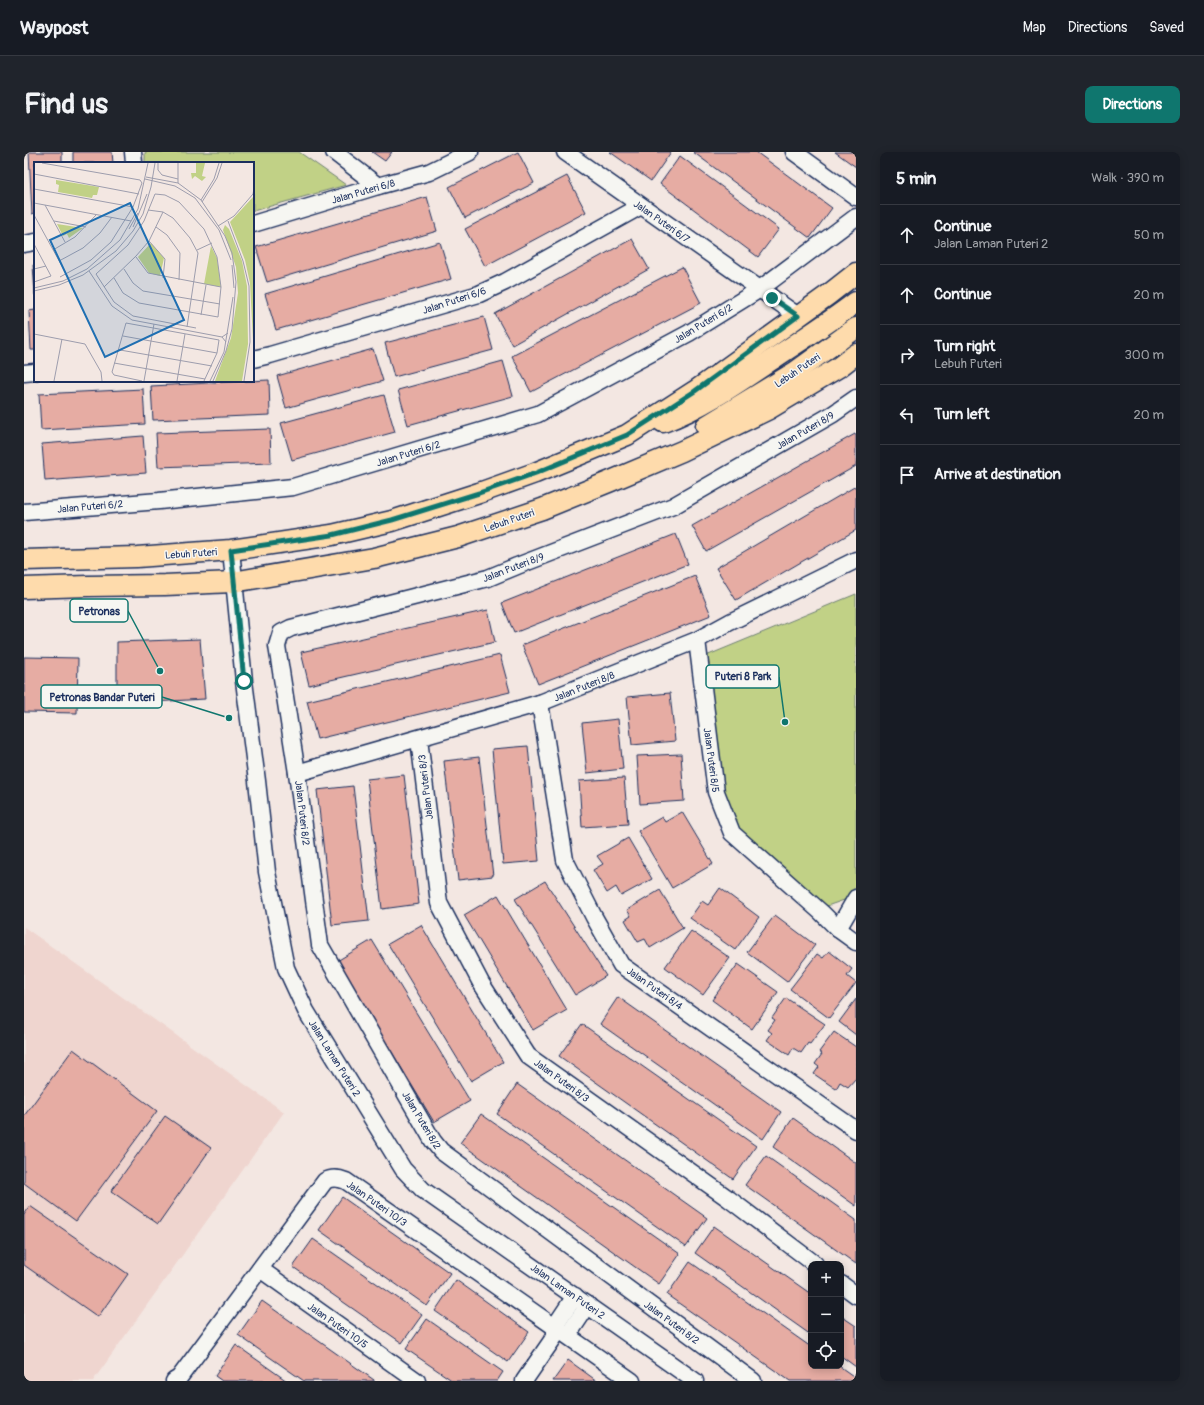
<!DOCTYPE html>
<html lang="en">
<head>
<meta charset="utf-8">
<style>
	:root { --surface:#171b24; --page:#20242c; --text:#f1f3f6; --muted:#9ea1a6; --line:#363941; --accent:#0f766e }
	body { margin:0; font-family:Pangolin,sans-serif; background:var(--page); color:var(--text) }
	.controls { position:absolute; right:12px; bottom:12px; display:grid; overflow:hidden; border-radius:8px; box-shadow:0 2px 10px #0003 }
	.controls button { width:36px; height:36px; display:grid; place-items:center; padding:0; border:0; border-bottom:1px solid var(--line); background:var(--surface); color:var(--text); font:20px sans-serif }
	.stop { position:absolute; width:12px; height:12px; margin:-9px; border:3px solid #0f766e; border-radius:50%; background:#fff }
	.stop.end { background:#0f766e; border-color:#fff; box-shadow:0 1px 4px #0008 }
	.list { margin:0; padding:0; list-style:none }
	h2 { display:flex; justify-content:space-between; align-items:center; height:52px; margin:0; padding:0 16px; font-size:17px }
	h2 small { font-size:13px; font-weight:400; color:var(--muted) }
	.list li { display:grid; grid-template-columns:26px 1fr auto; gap:12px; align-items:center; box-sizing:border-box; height:60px; padding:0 16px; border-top:1px solid var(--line) }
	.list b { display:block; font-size:15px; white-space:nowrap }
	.list p { margin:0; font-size:13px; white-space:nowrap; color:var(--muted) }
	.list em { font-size:13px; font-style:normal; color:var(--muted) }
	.icon { flex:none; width:22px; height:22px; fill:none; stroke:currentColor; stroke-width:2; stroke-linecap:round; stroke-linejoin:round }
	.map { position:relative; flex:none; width:832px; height:1229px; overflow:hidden; border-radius:8px }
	header { display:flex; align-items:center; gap:24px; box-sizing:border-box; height:56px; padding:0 20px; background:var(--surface); border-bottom:1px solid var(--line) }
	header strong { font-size:19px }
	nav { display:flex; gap:22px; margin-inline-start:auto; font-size:14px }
	.intro { display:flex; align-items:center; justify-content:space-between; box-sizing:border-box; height:96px; padding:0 24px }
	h1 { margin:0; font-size:28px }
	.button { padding:10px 18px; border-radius:8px; background:var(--accent); color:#fff; font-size:14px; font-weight:700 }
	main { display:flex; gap:24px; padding:0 24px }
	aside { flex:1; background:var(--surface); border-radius:8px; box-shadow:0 2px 10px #0003 }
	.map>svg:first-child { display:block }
</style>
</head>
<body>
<header>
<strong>Waypost</strong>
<nav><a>Map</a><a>Directions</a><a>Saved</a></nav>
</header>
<div class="intro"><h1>Find us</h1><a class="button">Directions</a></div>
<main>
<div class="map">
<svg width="832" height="1229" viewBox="0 0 832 1229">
	<rect width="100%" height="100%" fill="#f3e7e2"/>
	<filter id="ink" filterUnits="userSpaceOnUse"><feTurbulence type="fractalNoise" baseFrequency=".025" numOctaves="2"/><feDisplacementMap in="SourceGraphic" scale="8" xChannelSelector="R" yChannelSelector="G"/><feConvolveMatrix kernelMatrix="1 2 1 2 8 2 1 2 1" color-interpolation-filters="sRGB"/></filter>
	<g filter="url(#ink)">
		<polygon fill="#efd5cf" points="0,775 260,960 69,1229 0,1229"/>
		<g fill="#c1d186" stroke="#6e8072">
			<polygon points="121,0 275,0 322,33 229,59 229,11 121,11"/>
			<polygon points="832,442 832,734 823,747 800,755 713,678 697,636 682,504"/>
		</g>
		<g fill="#e6aca3" stroke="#1b2f5e">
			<polygon points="5,0 38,0 38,11 11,11 11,61 8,62"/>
			<polygon points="49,0 88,0 89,11 49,11"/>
			<polygon points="348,0 368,0 361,9"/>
			<polygon points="494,0 510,31 441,66 425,35"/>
			<polygon points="586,0 647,0 627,29"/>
			<polygon points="669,0 732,0 808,56 786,86"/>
			<polygon points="811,0 832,0 832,15"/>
			<polygon points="656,4 755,77 734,105 636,32"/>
			<polygon points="543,24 562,60 461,114 441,77"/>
			<polygon points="403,45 413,79 243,130 232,95"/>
			<polygon points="608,87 625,117 488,193 471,162"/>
			<polygon points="416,90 427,127 252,178 241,142"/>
			<polygon points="9,113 11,113 11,143"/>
			<polygon points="658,115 677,151 507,240 488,204"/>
			<polygon points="11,158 11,198 7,198 5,159"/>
			<polygon points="460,165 469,198 370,225 361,191"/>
			<polygon points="349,197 359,229 262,256 253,224"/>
			<polygon points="479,209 489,244 384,273 374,238"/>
			<polygon points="245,228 246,263 129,268 127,234"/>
			<polygon points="119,237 121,272 17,278 15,242"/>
			<polygon points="360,243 371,280 268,308 257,271"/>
			<polygon points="246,277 247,311 134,315 132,281"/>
			<polygon points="831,282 832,284 832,314 682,399 668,374"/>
			<polygon points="119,284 122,321 21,329 18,292"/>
			<polygon points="832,334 832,378 712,448 692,416"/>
			<polygon points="652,382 664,412 490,481 478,451"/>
			<polygon points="671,424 687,463 514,532 498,493"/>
			<polygon points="464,458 471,490 285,533 277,500"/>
			<polygon points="176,487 181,547 93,552 93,490"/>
			<polygon points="476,503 486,540 293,587 283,549"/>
			<polygon points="0,505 54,506 53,561 0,560"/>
			<polygon points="646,541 651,589 608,593 603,545"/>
			<polygon points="594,567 599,617 563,621 558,571"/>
			<polygon points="504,594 515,709 479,712 468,597"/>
			<polygon points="657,602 660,649 616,652 613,604"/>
			<polygon points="455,605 469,724 434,728 420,609"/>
			<polygon points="380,623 395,752 358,757 343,627"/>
			<polygon points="600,626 604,672 558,675 555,629"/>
			<polygon points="329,634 345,769 308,773 293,638"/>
			<polygon points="658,660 689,712 648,736 614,679 638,665 641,670"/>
			<polygon points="604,686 628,727 597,744 592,735 583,741 569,718 579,712 573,704"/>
			<polygon points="521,729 582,824 551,843 491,747"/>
			<polygon points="696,736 735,765 711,798 666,766 678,749 684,753"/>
			<polygon points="636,738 659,776 626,796 621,787 614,790 601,768 607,764 603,758"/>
			<polygon points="474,743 543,858 509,878 440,763"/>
			<polygon points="751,763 791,793 763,830 723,800"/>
			<polygon points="397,773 479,910 447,929 364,792"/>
			<polygon points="667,779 706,806 679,843 641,815"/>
			<polygon points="348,788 446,949 410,970 313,809"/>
			<polygon points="805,799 828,817 823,824 832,831 805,866 766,837 793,802 799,806"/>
			<polygon points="714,812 754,840 728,877 688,848"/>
			<polygon points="594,845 757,960 739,987 576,872"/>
			<polygon points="762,846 801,872 786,892 784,891 777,901 769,896 765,903 743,888 748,881 744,878 751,868 748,866"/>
			<polygon points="832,847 832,883 815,870"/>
			<polygon points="558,872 732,994 709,1027 535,904"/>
			<polygon points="810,880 832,895 832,926 824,935 816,930 812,937 790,922 795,915 791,912 798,902 795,900"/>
			<polygon points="49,897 133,959 52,1069 0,1031 0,964"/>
			<polygon points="493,932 683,1066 662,1095 473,962"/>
			<polygon points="457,962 656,1102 635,1132 436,991"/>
			<polygon points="141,964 187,996 134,1072 87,1039"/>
			<polygon points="769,966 832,1011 832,1054 749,995"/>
			<polygon points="742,1004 832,1068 832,1112 721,1033"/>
			<polygon points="318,1045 426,1121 403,1154 295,1078"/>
			<polygon points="6,1054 104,1122 74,1165 0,1113 0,1063"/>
			<polygon points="690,1074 787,1142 787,1183 671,1101"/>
			<polygon points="289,1087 398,1163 378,1191 269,1115"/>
			<polygon points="666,1110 787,1195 787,1214 815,1214 832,1226 832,1229 766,1229 643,1143"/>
			<polygon points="432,1128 505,1180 484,1210 411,1159"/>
			<polygon points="238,1149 350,1228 350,1229 280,1229 214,1183"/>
			<polygon points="817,1164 832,1174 832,1215 817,1204"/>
			<polygon points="403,1167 479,1220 473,1229 429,1229 382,1197"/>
			<polygon points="212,1193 263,1229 198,1229 191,1224"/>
			<polygon points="544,1208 573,1229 529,1229"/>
		</g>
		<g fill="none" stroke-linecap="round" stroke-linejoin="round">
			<defs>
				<g id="minor">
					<polyline points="109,0 110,11"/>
					<polyline points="310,0 354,34"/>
					<polyline points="541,0 774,164"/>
					<polyline points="770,0 832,45"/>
					<polyline points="229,72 354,34 405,20 446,0"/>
					<polyline points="0,92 11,90"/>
					<polyline points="229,207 246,203 455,142 481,130 617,54"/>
					<polyline points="0,221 11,220"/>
					<polyline points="0,360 135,349 269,335 514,262 665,181 736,137 832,65"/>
					<polyline points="207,398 220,529 233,629 243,720 262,816 282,859 379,1017 399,1038 671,1229"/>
					<polyline points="673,488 692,640 708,681 798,761 814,777 832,790"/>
					<polyline points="516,551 541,708 570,765 597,813 832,978"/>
					<polyline points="395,587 415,751 457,831 504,904 705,1047 791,1112"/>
					<polyline points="273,621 516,551 673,488 706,470 832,408"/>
					<polyline points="814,777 832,746"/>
					<polyline points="236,1117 393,1229"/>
					<polyline points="817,1132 832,1143"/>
					<polyline points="544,1183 564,1153"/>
					<path d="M150 1229 155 1226 301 1029C308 1025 315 1026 322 1029L608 1229"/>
					<polyline points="500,1229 531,1184 531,1174 551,1144"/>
					<polyline points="729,1229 417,999 409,989 296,793 273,621 253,494 257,481 267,476 464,426 493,414 649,354 809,262 832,246"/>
				</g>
				<g id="major">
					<path d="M639 270C680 255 716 229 752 205 779 187 806 170 832 150"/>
					<polyline points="682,274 771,220 832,176"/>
					<polyline points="0,408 113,405 207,398 308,383 368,369 455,341 511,321 603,283 671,239 804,143 832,121"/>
					<polyline points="0,436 64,434 141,433 209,430 350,406 434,385 518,357 587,329 658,299 745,257 815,215 832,202"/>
				</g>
			</defs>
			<use href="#minor" stroke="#1b2f5e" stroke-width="19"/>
			<use href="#major" stroke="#1b2f5e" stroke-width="23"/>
			<use href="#minor" stroke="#f6f6f2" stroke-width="16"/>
			<use href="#major" stroke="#fedbac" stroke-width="20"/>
		</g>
	</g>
	<g fill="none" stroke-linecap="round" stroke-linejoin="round" filter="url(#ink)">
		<polyline stroke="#0f766e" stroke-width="5" points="220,529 207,398 308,383 368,368 455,341 512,321 603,283 671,239 774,164 748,146"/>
	</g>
	<g text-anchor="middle" stroke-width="3" stroke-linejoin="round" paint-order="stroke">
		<g font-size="10" fill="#1b2f5e" stroke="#f6f6f2">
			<text transform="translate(339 39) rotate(-16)" y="4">Jalan Puteri 6/8</text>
			<text transform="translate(638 69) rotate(35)" y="4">Jalan Puteri 6/7</text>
			<text transform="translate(430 148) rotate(-18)" y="4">Jalan Puteri 6/6</text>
			<text transform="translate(679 171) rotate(-31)" y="4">Jalan Puteri 6/2</text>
			<text transform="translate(773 218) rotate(-34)" y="4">Lebuh Puteri</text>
			<text transform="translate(781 278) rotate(-30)" y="4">Jalan Puteri 8/9</text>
			<text transform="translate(384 301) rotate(-17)" y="4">Jalan Puteri 6/2</text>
			<text transform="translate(66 354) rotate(-5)" y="4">Jalan Puteri 6/2</text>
			<text transform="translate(485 368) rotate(-19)" y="4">Lebuh Puteri</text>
			<text transform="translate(167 401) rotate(-4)" y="4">Lebuh Puteri</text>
			<text transform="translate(489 415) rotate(-21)" y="4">Jalan Puteri 8/9</text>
			<text transform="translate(560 534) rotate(-22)" y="4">Jalan Puteri 8/8</text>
			<text transform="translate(688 608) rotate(82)" y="4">Jalan Puteri 8/5</text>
			<text transform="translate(401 635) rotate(-97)" y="4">Jalan Puteri 8/3</text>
			<text transform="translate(279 661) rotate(83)" y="4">Jalan Puteri 8/2</text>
			<text transform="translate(631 836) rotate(35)" y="4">Jalan Puteri 8/4</text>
			<text transform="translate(311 906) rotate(58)" y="4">Jalan Laman Puteri 2</text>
			<text transform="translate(538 928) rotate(36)" y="4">Jalan Puteri 8/3</text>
			<text transform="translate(398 968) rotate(59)" y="4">Jalan Puteri 8/2</text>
			<text transform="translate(353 1051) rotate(35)" y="4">Jalan Puteri 10/3</text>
			<text transform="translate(544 1139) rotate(35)" y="4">Jalan Laman Puteri 2</text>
			<text transform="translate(648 1170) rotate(36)" y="4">Jalan Puteri 8/2</text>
			<text transform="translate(314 1173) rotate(35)" y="4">Jalan Puteri 10/5</text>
		</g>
	</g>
	<g transform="translate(10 10)">
		<rect width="220" height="220" fill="#f3e7e2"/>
		<path d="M162 1H171L168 14 172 15 168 19 161 14 158 17 157 11H162ZM22 18 65 25 63 33H59L58 36 24 30 25 23 22 22ZM219 35 220 36V197L216 121 211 98 196 60ZM23 62 49 66 35 76 33 72 29 74ZM191 63 195 67 208 99 213 124 214 182 208 219H181L197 176 204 131 202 105 189 68ZM117 81 130 96 126 114 115 111 104 95ZM177 84 183 96 187 125 170 122Z" fill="#c1d186"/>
		<path fill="none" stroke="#9d9dad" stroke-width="1" d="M8 1 106 18 108 21 99 45 77 80 57 98 26 115M124 1V8L128 13 144 17M144 1V21M0 12 105 32M112 15 144 21 167 38 191 74 198 91 202 120 198 167 192 189 179 219M111 17 141 24 161 36 185 68 197 98M0 27 99 45M167 38 180 17 185 1M168 40 183 16 188 1M0 41 97 59M11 43 31 80M114 48 129 50 139 56 156 76 164 91 153 165M0 53 35 117M20 59 52 65M194 59 209 99 215 124 216 180 210 219M184 64 200 54 219 32 220 26M99 65 113 32M122 65 133 73 146 91 145 118M95 67 104 51M115 79 131 97 129 116M0 82 17 114 0 120M19 88 41 75 62 53M163 88 178 81M102 95 114 111 187 125M25 99 49 86 66 71 78 55M198 103 200 126M0 107 12 104M90 107 99 121 109 129 186 142M55 109 78 144 98 158 188 175M80 116 89 131 105 141 184 155 187 125 183 95 170 67 145 40 131 33 121 32 110 59 94 83 62 112 80 140 99 154 162 166M70 125 102 94 115 79 129 50M0 126 29 119 53 107 86 78 104 47 114 1M0 129 25 123 49 113 82 89 99 69 109 52 117 25 121 1M167 153 172 123M0 172 51 182 67 210 68 219M89 174 183 191M192 180 188 175 194 171M86 188 178 204M80 201 171 217M20 219 28 177M108 219 80 213 78 210 92 161 185 178 183 191 170 219M110 219 120 162M143 219 151 172M176 219 190 190 199 135"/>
		<path fill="#1f6fb2" fill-opacity="0.15" stroke="#1f6fb2" stroke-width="2" d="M96 41 150 158 71 195 16 78Z"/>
		<rect width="220" height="220" fill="none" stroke="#1b2f5e" stroke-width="2"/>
	</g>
	<path fill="none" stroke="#0f766e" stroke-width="1.5" d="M136 519L104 459M761 570L755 525M205 566L138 545"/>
	<g fill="#0f766e" stroke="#f6f6f2" stroke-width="1.5">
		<circle cx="136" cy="519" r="4"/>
		<circle cx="761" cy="570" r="4"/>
		<circle cx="205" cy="566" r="4"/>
	</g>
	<g fill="#f6f6f2" stroke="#0f766e" stroke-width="1.5">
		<rect x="46" y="447" width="58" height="23" rx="4"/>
		<rect x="682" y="513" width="73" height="23" rx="4"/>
		<rect x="17" y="533" width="121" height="23" rx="4"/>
	</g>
	<g font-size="11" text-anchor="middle" font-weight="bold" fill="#1b2f5e">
		<text x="75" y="463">Petronas</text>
		<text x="719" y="528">Puteri 8 Park</text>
		<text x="78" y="549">Petronas Bandar Puteri</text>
	</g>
</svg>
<div class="controls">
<button>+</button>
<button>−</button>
<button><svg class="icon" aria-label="locate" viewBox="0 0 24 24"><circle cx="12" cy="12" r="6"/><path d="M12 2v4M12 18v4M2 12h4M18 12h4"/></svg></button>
</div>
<div class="stop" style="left:220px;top:529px"></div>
<div class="stop end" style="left:748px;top:146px"></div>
</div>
<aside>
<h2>5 min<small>Walk · 390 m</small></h2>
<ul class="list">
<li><svg class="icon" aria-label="ahead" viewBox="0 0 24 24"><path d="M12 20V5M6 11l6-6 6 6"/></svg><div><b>Continue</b><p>Jalan Laman Puteri 2</p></div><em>50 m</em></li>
<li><svg class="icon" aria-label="ahead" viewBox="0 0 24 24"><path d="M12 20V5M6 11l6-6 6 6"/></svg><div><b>Continue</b></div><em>20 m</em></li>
<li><svg class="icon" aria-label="right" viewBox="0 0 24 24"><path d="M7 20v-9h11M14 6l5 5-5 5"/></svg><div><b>Turn right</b><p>Lebuh Puteri</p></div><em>300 m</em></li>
<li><svg class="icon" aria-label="left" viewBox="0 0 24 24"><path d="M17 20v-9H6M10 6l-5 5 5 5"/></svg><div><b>Turn left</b></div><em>20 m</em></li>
<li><svg class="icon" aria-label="arrive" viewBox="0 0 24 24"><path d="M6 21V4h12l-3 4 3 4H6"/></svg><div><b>Arrive at destination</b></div></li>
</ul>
</aside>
</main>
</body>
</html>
